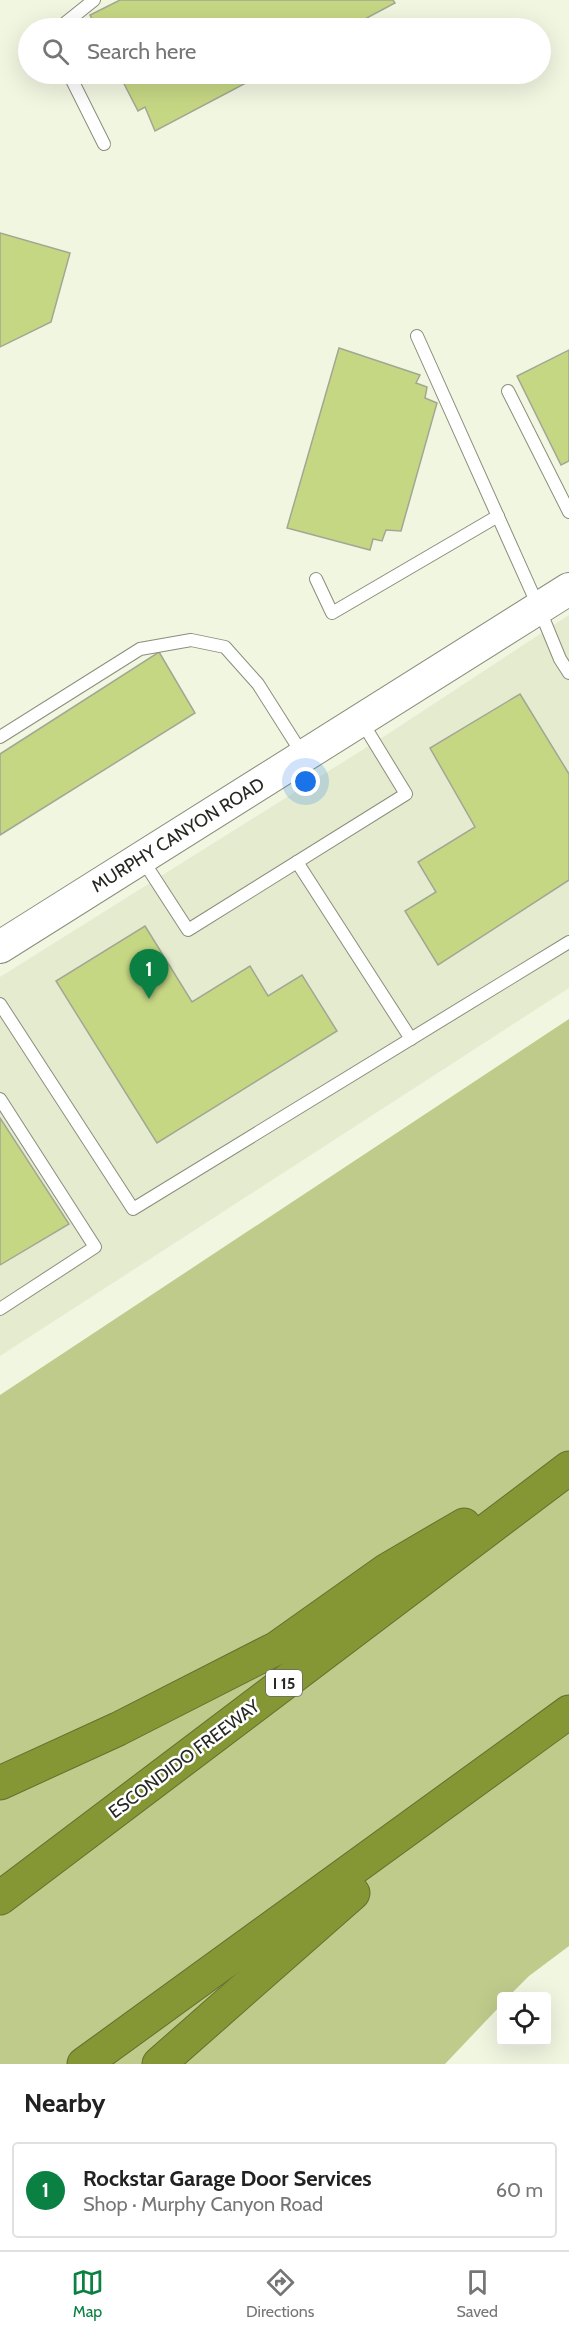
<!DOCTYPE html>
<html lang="en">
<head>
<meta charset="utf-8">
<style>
	:root { --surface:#fff; --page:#f6f6f6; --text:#222; --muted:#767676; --line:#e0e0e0; --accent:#0b8043 }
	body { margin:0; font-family:Cabin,sans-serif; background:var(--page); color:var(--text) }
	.controls { position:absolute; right:18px; bottom:18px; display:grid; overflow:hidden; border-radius:6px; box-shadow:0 6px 24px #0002 }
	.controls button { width:54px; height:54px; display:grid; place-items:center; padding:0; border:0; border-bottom:2px solid var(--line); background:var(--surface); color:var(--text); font:30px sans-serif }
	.you { position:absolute; left:306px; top:782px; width:21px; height:21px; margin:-15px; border:4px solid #fff; border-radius:50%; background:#1a73e8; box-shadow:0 0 0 9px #1a73e833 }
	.badge { display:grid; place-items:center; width:39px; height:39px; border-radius:50%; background:var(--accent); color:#fff; font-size:20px; font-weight:700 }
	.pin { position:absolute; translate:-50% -50px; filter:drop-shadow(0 2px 3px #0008) }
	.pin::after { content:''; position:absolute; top:32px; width:21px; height:18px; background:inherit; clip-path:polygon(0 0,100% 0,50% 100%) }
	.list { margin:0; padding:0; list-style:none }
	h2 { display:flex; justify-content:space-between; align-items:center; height:78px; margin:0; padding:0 24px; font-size:26px }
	h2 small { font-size:20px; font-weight:400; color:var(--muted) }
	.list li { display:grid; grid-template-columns:39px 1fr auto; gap:18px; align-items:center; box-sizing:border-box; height:96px; margin:0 12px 12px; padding:0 12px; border:2px solid var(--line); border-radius:6px }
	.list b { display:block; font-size:22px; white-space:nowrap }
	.list p { margin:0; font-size:20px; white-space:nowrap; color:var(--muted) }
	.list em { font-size:20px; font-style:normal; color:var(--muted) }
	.icon { flex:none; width:33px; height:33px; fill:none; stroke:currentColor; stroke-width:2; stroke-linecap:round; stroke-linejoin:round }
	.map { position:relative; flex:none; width:569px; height:2064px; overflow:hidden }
	.search { position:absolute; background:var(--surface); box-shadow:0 6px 24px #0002; left:18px; right:18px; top:18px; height:66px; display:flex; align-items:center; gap:15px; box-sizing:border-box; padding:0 21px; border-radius:33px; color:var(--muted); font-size:22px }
	.sheet { height:186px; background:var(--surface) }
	nav { display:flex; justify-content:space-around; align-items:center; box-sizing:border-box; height:84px; border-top:2px solid var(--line); background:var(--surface); font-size:16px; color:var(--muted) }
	nav a { display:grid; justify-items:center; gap:3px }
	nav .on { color:var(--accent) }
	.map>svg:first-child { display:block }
</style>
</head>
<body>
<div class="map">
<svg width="569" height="2064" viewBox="0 0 569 2064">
	<rect width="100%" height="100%" fill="#f1f6e1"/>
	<polygon fill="#e4ebcf" points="569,615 569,988 0,1356 0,977 391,732"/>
	<polygon fill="#becb8b" points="569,1019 569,1946 529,1976 509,1996 502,1996 501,2005 445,2064 0,2064 0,1395"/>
	<g fill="#c6d784" stroke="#a2a793" stroke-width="1.5">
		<polygon points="120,0 393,0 395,3 348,28 97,28 90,15"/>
		<polygon points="119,74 263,74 155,131 145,107 138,111"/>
		<polygon points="0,233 70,253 51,322 0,347"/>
		<polygon points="339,348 420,375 416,383 427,387 425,398 437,403 401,531 386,530 382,541 373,539 370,550 287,528"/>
		<polygon points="569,350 569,461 561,465 517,376"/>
		<polygon points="159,652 195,713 0,835 0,754"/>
		<polygon points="520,694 569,774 569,880 438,965 405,911 436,892 418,862 475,827 430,748"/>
		<polygon points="145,926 192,1002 250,966 268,996 302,975 337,1031 157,1143 56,981"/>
		<polygon points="0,1118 69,1224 0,1265"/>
	</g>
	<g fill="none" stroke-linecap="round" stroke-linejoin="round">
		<defs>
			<g id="lane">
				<polyline points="59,28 94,0"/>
				<polyline points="69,74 104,144"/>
				<polyline points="417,336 539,608 560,659 569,673"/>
				<polyline points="508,391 569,512"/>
				<polyline points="316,579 332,613 498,516"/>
				<polyline points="0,737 140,649 191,640 225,647 258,684 303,755"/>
				<polyline points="142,859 188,930 406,794 362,722"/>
				<polyline points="297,862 411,1039"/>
				<polyline points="0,1004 133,1209 569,942"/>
				<polyline points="0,1099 95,1247 0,1309"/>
			</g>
			<polyline id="secondary" points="0,947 569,589"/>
			<g id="highway">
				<polyline points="0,1783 118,1729 277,1648 387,1570 464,1525"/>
				<polyline points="0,1898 569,1468"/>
				<polyline points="84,2064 569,1712"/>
				<polyline points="159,2064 353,1893"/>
			</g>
		</defs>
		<use href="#lane" stroke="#8a8e7b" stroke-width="14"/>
		<use href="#secondary" stroke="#8a8e7b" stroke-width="34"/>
		<use href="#highway" stroke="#64702d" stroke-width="35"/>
		<use href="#lane" stroke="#fff" stroke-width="12"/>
		<use href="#secondary" stroke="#fff" stroke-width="32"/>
		<use href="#highway" stroke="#859634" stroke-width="33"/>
	</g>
	<g text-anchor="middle" stroke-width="5" stroke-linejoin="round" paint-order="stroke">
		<rect fill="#fff" stroke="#686864" stroke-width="1.5" x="266" y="1670" width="36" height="26" rx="4.5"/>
		<g font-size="16" font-weight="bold" fill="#272821">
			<text x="284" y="1689">I 15</text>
		</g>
		<g font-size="18" fill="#272821" stroke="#fff">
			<text transform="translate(178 835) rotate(-32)" y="6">MURPHY CANYON ROAD</text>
			<text transform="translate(184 1759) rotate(-37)" y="6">ESCONDIDO FREEWAY</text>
		</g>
	</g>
</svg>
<div class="controls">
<button><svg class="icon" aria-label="locate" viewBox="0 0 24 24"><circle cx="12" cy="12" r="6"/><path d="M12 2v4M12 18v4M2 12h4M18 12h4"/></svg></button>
</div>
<div class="you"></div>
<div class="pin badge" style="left:149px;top:999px">1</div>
<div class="search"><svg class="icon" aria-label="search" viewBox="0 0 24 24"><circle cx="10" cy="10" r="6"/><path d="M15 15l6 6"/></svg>Search here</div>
</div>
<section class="sheet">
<h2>Nearby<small></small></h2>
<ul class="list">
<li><span class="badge">1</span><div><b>Rockstar Garage Door Services</b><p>Shop · Murphy Canyon Road</p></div><em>60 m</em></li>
</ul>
</section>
<nav>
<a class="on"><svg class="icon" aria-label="map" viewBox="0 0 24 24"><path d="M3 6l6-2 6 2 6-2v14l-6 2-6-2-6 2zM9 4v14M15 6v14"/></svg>Map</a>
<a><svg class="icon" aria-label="directions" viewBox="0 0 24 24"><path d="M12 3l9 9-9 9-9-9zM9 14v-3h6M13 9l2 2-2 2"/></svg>Directions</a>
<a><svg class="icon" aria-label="saved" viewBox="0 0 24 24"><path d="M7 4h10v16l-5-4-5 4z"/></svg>Saved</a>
</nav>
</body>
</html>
